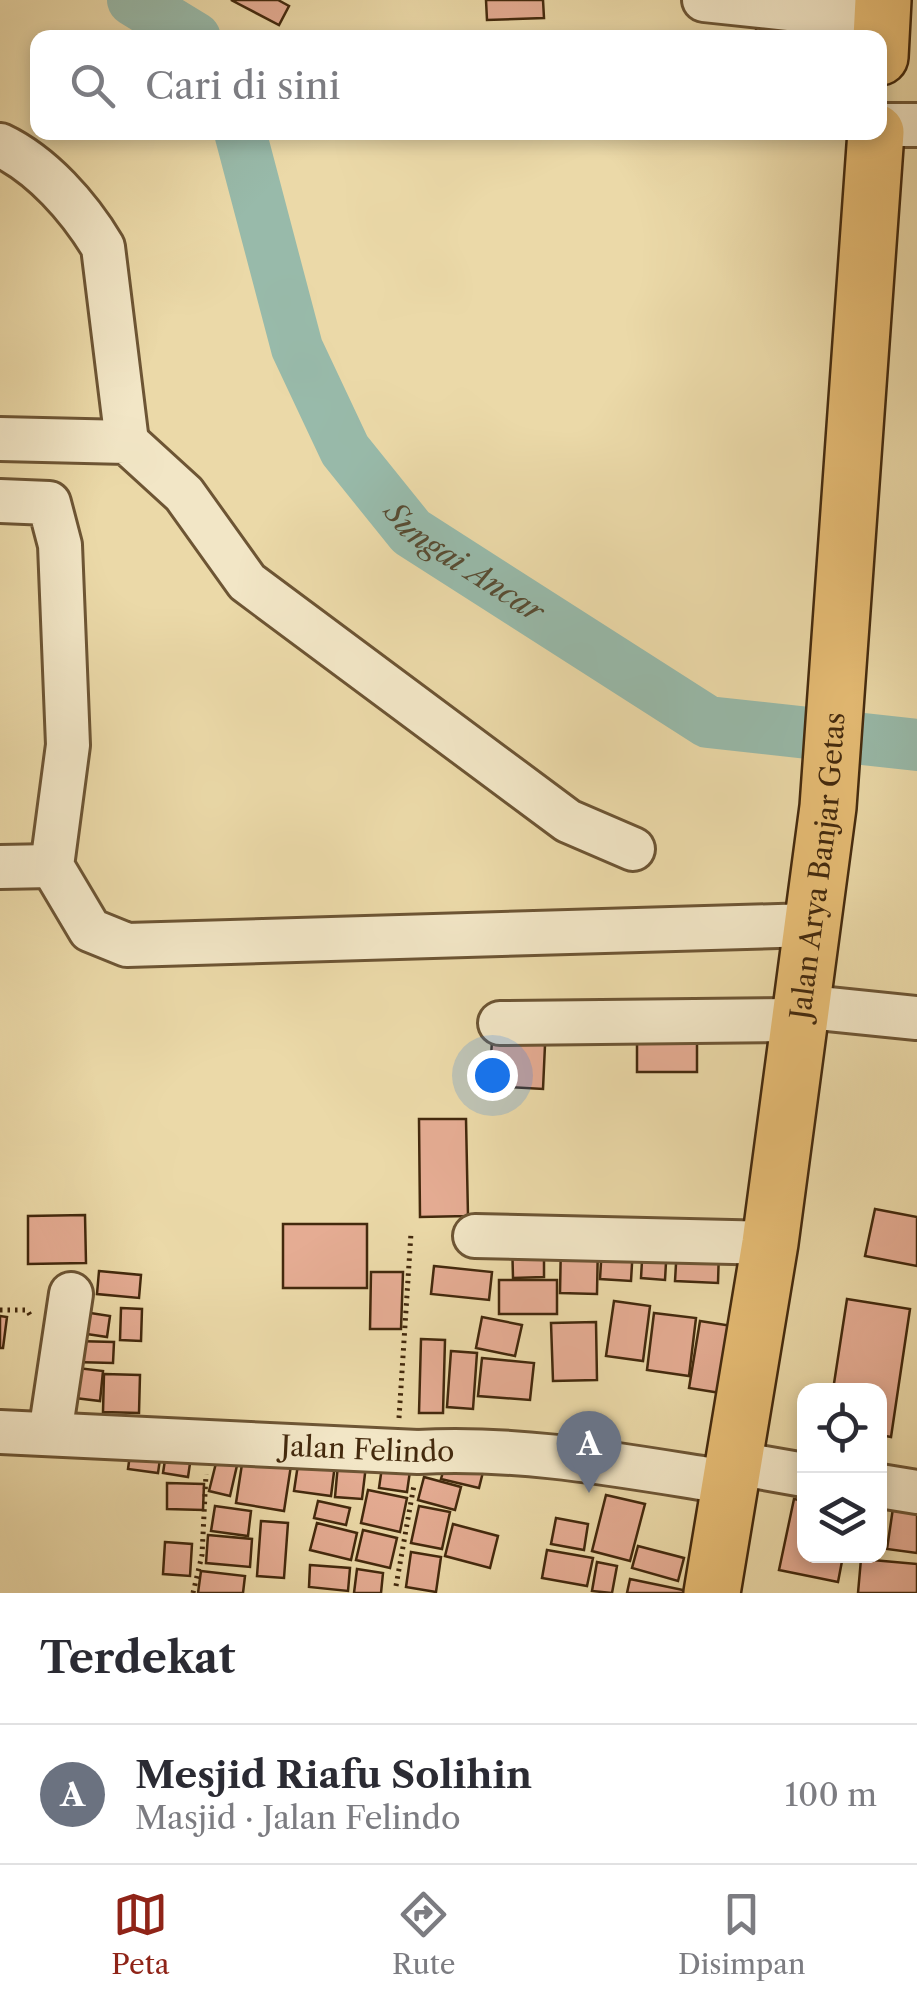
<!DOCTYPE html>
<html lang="id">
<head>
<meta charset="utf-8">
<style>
	:root { --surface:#fff; --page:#f7f7f7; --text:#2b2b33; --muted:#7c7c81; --line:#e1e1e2; --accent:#8f2418 }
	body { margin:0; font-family:"Libre Caslon Text",serif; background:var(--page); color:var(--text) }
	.controls { position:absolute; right:30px; bottom:30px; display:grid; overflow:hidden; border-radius:20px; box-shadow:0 5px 15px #0003 }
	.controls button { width:90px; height:90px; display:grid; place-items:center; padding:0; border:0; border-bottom:2px solid var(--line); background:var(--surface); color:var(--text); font:50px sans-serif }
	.you { position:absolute; left:492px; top:1075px; width:35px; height:35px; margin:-25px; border:8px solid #fff; border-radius:50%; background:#1a73e8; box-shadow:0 0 0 15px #1a73e833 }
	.badge { display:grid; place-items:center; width:65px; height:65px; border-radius:50%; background:var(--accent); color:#fff; font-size:32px; font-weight:700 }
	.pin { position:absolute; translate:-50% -82px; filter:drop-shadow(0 2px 5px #0008) }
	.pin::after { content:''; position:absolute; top:52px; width:35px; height:30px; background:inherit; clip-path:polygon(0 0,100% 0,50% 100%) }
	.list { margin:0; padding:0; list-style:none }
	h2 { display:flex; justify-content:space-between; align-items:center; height:130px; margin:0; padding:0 40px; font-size:42px }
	h2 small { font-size:32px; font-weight:400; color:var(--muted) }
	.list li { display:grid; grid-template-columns:65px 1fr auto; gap:30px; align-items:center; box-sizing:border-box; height:140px; padding:0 40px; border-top:2px solid var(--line) }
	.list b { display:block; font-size:38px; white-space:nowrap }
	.list p { margin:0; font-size:32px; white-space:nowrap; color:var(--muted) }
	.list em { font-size:32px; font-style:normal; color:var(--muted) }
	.icon { flex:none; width:55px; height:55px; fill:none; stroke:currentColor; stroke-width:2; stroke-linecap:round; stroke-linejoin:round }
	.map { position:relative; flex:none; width:917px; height:1593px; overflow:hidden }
	.search { position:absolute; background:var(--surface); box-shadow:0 5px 15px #0003; left:30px; right:30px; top:30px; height:110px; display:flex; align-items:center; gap:25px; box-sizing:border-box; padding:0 35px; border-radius:20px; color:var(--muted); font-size:38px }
	.sheet { height:270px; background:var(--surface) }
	nav { display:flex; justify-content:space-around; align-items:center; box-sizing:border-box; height:140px; border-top:2px solid var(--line); background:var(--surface); font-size:28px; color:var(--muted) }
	nav a { display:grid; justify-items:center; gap:5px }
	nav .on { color:var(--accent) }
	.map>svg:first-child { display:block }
</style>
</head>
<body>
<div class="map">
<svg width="917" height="1593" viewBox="0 0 917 1593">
	<rect width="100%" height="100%" fill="#ebd9a8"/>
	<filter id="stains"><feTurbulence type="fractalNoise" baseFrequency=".002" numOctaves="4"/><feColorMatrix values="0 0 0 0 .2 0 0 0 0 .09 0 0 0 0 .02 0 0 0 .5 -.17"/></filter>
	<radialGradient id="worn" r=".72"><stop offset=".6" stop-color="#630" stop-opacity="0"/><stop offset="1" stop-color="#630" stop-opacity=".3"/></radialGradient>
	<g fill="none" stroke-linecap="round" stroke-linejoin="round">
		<g stroke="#98baaa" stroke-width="52">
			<polyline points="133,0 195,38"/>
			<path id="s1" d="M240 132 297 348 345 450 411 532 708 722 917 745"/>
		</g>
	</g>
	<g fill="#e5ac93" stroke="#43290d" stroke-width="2.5">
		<polygon points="231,0 278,0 289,6 279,25"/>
		<polygon points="486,0 543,0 544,18 487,20"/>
		<polygon points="758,15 794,19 792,38 755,38"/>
		<rect x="637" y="1032" width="60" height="40"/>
		<polygon points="492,1041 545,1045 543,1089 489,1086"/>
		<polygon points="419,1119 466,1119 468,1216 420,1217"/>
		<polygon points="875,1209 917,1217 917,1266 865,1256"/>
		<polygon points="85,1215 86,1263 28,1264 28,1216"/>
		<rect x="283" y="1224" width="84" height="64"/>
		<polygon points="512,1239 544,1239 544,1277 513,1278"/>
		<polygon points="561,1242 598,1242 597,1294 560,1293"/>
		<polygon points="643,1243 667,1245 665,1280 641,1278"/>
		<polygon points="602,1246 633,1247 631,1281 600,1279"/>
		<polygon points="677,1247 719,1250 718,1283 675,1281"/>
		<polygon points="434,1266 492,1272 489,1300 431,1294"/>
		<polygon points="99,1271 141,1275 139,1298 97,1294"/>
		<polygon points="371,1272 403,1272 401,1329 370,1329"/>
		<rect x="499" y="1280" width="58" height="34"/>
		<polygon points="847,1299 910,1309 891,1437 880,1435 880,1390 833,1390"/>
		<polygon points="614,1301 650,1306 643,1361 606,1356"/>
		<polygon points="121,1308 142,1309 141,1341 120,1340"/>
		<polygon points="84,1312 110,1316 107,1337 80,1333"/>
		<polygon points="654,1313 696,1318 689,1376 647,1370"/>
		<polygon points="0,1316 7,1317 3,1348 0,1348"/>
		<polygon points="482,1317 522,1325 515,1356 476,1348"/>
		<polygon points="700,1321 745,1328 733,1395 689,1388"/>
		<polygon points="596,1322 597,1380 553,1381 551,1323"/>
		<polygon points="421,1339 445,1340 443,1413 419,1413"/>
		<polygon points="75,1341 114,1342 113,1363 74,1362"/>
		<polygon points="451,1351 477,1353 473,1409 447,1407"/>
		<polygon points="482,1358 534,1363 530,1400 478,1396"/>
		<polygon points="61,1366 103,1371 100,1401 58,1396"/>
		<polygon points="104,1374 140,1375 139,1413 103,1412"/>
		<polygon points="131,1447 161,1452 158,1473 128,1469"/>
		<polygon points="167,1447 192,1450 188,1477 163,1473"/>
		<polygon points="244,1451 292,1459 284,1511 236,1503"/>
		<polygon points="300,1451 336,1456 331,1496 294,1491"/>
		<polygon points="339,1453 367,1457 362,1499 335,1497"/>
		<polygon points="384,1453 412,1457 407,1492 379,1488"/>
		<polygon points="448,1454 485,1464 479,1488 441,1479"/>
		<polygon points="218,1455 238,1461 230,1496 209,1491"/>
		<polygon points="424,1477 461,1487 455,1510 418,1500"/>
		<polygon points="167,1483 204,1484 203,1510 167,1509"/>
		<polygon points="368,1490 407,1498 400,1532 361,1523"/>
		<polygon points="606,1495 645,1504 630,1561 592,1551"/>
		<polygon points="794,1499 804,1501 804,1556 843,1556 838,1582 779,1570"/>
		<polygon points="318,1501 350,1508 346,1525 314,1518"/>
		<polygon points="215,1506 251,1511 248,1536 211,1531"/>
		<polygon points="419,1506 450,1512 442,1549 411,1543"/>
		<polygon points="893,1508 917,1512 917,1553 887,1549"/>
		<polygon points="556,1518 588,1524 584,1550 551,1544"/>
		<polygon points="261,1521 288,1523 284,1578 257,1576"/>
		<polygon points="317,1523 357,1533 351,1560 310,1550"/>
		<polygon points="453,1524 498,1536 490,1568 445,1556"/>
		<polygon points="363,1530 397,1538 390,1568 356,1560"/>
		<polygon points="208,1535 252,1539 250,1567 206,1563"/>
		<polygon points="165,1542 192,1544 190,1576 163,1574"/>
		<polygon points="638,1546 684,1558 678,1581 632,1568"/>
		<polygon points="547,1550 593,1558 587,1586 542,1578"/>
		<polygon points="411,1552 441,1557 436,1592 406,1587"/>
		<polygon points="861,1559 917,1564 917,1593 858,1593"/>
		<polygon points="597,1562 617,1566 612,1593 592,1591"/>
		<polygon points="310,1565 350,1568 348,1591 309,1587"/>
		<polygon points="357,1569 383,1573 381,1593 354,1593"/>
		<polygon points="201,1571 245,1576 243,1593 198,1593"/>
		<polygon points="630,1579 683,1590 683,1593 627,1593"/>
	</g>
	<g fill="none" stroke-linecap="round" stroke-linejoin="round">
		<defs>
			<g id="minor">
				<polyline points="704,0 881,19"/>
				<polyline points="880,125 917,125"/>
				<path d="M0 145C42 165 79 207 103 247L127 442"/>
				<polyline points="0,439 127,442 184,494 247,582 568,821 633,849"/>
				<polyline points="0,501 49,503 60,545 68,745 52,866 90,930 127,945 811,925"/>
				<polyline points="0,867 52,866"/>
				<polyline points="799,1006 917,1018"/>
				<polyline points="500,1023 798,1020"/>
				<polyline points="475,1236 770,1243"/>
				<path id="s2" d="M0 1432 418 1452C524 1446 629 1467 733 1483"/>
				<polyline points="50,1434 71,1294"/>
				<polyline points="736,1463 804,1475"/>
				<polyline points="880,1486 917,1492"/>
			</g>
			<g id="highway">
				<polyline points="880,57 883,0"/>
				<path id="s3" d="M712 1593 770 1243 828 807 876 132"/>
			</g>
		</defs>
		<use href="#minor" stroke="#6d5534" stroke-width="48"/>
		<use href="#highway" stroke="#43290d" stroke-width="60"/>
		<g stroke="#43290d" stroke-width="5" stroke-dasharray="2.5 5" stroke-linecap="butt">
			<polyline points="0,1310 27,1310 30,1315"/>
			<polyline points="399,1418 411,1233"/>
			<polyline points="396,1586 414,1485"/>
			<polyline points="193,1593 202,1555 206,1474"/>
		</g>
		<use href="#minor" stroke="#f2e6c6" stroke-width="42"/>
		<use href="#highway" stroke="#e6bc74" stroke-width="55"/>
	</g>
	<g text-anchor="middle" stroke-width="10" stroke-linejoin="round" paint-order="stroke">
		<g font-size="28" fill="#43290d" stroke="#f2e6c6">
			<text dy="10" stroke="none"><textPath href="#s3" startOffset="735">Jalan Arya Banjar Getas</textPath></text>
			<text dy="10" stroke="none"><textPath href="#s2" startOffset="368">Jalan Felindo</textPath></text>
		</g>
		<g font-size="30" font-style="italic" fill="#584d34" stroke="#f2e6c6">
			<text dy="10" stroke="none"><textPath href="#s1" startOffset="502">Sungai Ancar</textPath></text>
		</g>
	</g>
	<rect width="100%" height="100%" filter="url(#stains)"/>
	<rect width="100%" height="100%" fill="url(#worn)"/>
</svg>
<div class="controls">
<button><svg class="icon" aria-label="locate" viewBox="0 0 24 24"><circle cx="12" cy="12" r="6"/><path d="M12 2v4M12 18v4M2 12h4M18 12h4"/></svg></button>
<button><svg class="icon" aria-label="layers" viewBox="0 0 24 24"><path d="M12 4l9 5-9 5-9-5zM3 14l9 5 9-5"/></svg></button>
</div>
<div class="you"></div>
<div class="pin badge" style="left:589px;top:1493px;background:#6b7280">A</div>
<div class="search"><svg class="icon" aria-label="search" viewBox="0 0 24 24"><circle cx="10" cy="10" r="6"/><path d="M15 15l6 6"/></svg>Cari di sini</div>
</div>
<section class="sheet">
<h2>Terdekat<small></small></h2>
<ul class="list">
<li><span class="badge" style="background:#6b7280">A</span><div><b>Mesjid Riafu Solihin</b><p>Masjid · Jalan Felindo</p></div><em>100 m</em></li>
</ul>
</section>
<nav>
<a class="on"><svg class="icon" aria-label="map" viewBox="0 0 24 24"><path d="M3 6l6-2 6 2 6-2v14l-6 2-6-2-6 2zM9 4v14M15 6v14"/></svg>Peta</a>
<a><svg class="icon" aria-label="directions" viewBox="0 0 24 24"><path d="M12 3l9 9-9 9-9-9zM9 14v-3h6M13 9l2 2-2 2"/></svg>Rute</a>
<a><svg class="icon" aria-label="saved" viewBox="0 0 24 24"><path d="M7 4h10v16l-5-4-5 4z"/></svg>Disimpan</a>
</nav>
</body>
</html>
